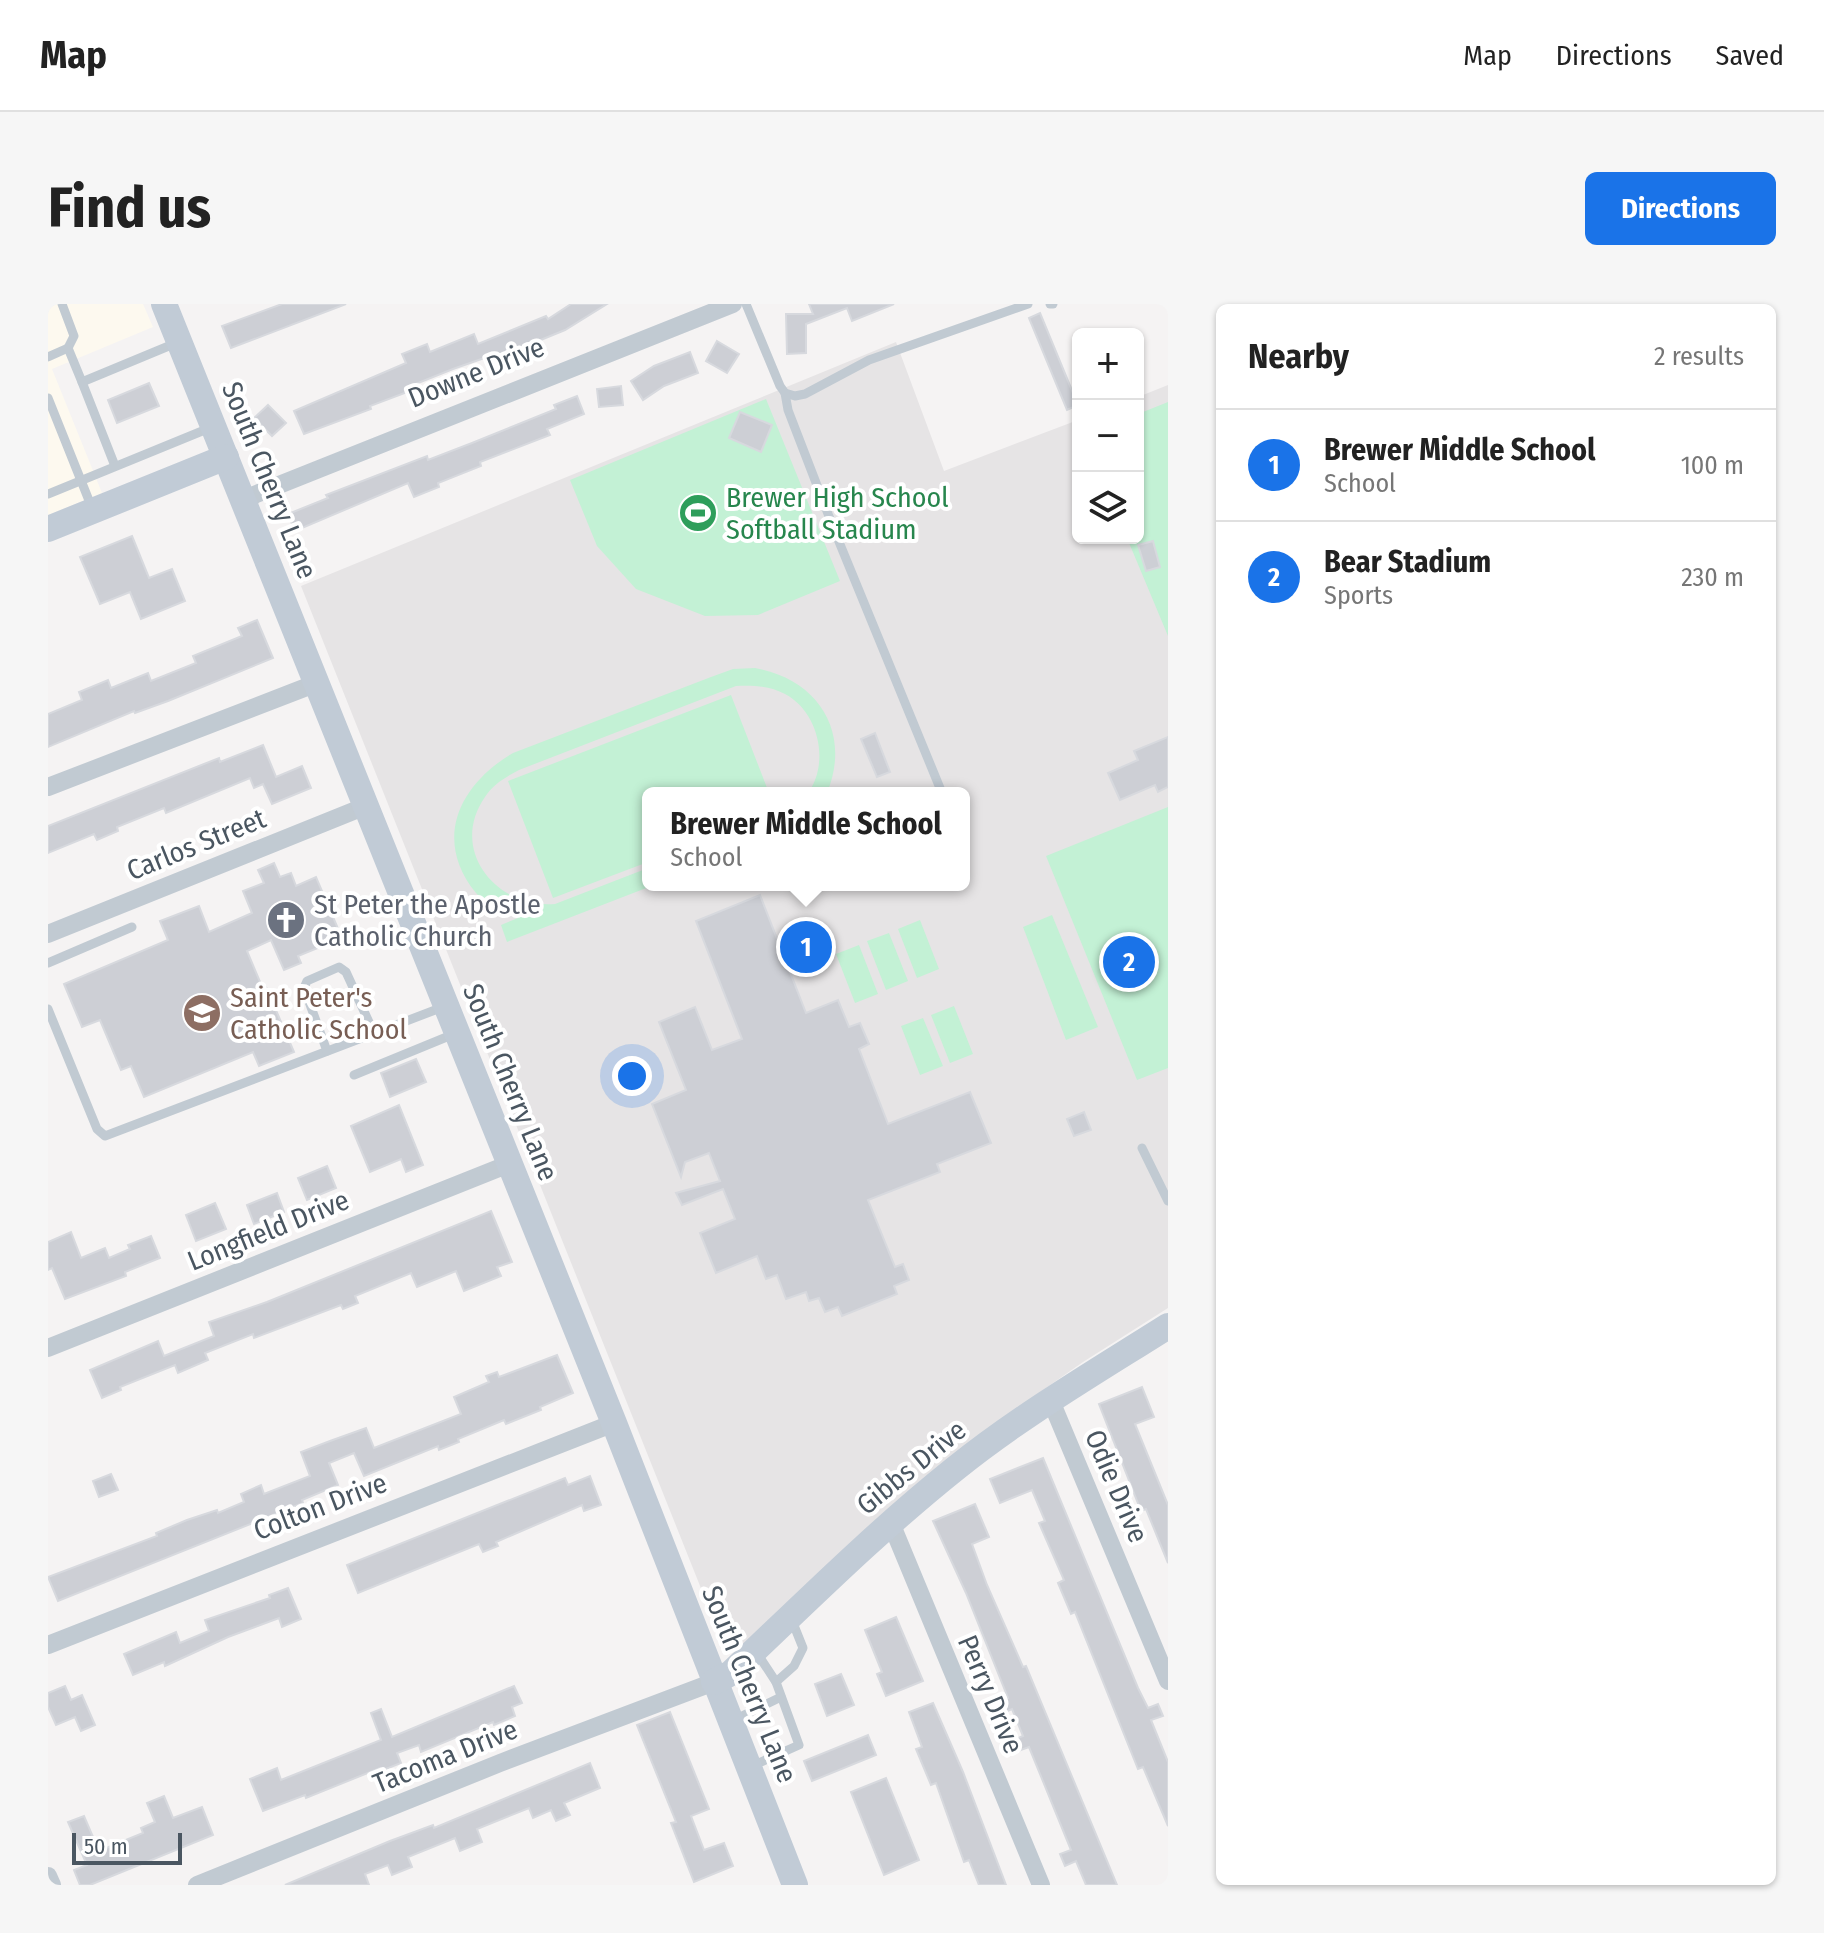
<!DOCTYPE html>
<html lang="en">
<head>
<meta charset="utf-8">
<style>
	:root { --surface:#fff; --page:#f6f6f6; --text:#222; --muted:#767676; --line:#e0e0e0; --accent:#1a73e8 }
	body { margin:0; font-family:"Fira Sans Condensed",sans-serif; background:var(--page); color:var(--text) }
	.controls { position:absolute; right:24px; top:24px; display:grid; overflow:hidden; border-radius:12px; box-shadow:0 2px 6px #0004 }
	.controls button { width:72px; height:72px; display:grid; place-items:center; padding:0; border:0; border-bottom:2px solid var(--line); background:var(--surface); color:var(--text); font:40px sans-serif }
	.scale { position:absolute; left:24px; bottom:20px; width:110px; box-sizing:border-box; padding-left:8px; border:4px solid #4a5661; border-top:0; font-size:22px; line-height:28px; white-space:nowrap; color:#4a5661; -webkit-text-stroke:6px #fff; paint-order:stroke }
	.you { position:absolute; left:584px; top:772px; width:28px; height:28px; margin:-20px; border:6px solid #fff; border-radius:50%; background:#1a73e8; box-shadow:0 0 0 12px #1a73e833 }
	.badge { display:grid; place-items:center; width:52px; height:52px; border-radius:50%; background:var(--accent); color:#fff; font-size:26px; font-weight:700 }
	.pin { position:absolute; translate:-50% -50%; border:4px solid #fff; box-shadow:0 2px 8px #0006 }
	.popup { position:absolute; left:594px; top:483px; width:328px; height:104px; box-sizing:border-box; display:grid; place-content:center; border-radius:12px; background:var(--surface); filter:drop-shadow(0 2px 6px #0005); font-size:26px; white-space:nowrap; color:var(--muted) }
	.popup b { font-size:30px; color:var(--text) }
	.popup::after { content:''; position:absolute; left:50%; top:100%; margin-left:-16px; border:16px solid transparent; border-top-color:var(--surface) }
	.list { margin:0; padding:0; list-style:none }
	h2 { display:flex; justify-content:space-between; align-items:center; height:104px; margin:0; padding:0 32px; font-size:34px }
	h2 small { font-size:26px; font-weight:400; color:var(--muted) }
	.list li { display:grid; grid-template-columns:52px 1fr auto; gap:24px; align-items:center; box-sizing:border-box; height:112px; padding:0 32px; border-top:2px solid var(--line) }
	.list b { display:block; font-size:30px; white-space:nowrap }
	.list p { margin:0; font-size:26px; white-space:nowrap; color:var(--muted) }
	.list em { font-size:26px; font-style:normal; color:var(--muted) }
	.icon { flex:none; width:44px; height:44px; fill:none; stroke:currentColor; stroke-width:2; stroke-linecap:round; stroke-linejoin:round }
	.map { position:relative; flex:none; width:1120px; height:1581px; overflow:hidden; border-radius:12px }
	header { display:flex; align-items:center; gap:48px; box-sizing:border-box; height:112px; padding:0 40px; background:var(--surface); border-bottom:2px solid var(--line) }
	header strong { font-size:38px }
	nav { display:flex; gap:44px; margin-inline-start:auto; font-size:28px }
	.intro { display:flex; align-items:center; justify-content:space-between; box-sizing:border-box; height:192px; padding:0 48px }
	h1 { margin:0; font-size:56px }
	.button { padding:20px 36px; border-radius:12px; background:var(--accent); color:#fff; font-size:28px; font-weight:700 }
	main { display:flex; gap:48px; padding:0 48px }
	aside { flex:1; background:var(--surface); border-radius:12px; box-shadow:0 2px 6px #0004 }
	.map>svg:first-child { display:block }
</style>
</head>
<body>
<header>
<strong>Map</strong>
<nav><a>Map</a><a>Directions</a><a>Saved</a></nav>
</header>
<div class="intro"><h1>Find us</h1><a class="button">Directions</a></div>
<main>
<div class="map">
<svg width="1120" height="1581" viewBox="0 0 1120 1581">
	<rect width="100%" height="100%" fill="#f5f3f3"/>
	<polygon fill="#fdf9ef" points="0,0 95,0 105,23 4,65 54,189 0,211"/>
	<path fill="#e6e4e5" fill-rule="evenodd" d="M848 38 896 167 1030 116V234H1090V93L1120 81V1004L1035 1058 935 1128 694 1348 678 1347 253 282ZM600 489H916V581H600Z"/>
	<g fill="#c3f1d5">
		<polygon points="718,95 792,277 710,311 657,312 588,285 549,242 522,176"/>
		<polygon points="1120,98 1120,332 1079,234 1090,234 1090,110"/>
		<path d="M707 364C770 375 804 428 779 489H760C782 459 771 408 737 390 722 382 705 381 688 382L471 466C458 473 445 480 437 493 400 546 449 605 507 600L600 564V581H606L459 638 453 621 470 614C456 608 439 602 428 589 384 535 412 480 465 449L663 373 685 365Z"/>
		<polygon points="683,391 721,489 600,489 600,558 505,594 460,477"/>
		<polygon points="1120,503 1120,764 1089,776 998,552"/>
		<polygon points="1004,611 1050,723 1018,736 975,623"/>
		<polygon points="872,616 891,665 869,674 850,625"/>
		<polygon points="841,629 860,677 838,686 819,637"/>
		<polygon points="811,641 830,690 807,699 788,650"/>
		<polygon points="906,702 925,750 902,759 883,711"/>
		<polygon points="875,714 895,762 872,771 853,722"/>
	</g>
	<g fill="#cdcfd5" stroke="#d7d9de" stroke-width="2">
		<polygon points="234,0 298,0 183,44 174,22"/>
		<polygon points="523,0 559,0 517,26 444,56 442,52 405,65 360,83 362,87 322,102 323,105 256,130 246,107 358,59 354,50 379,40 382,48 426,30 430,40 498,12 500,15"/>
		<polygon points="761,0 846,0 804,17 799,4 758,20 758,49 739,50 738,10 765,10"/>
		<polygon points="992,9 1030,101 1019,106 981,14"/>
		<polygon points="669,37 691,50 679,69 658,57"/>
		<polygon points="642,48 650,69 616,82 595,96 583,77 606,62"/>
		<polygon points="101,79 111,102 69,119 60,96"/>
		<polygon points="573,82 575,101 551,103 549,85"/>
		<polygon points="529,92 536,110 499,125 502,131 432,158 433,162 390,179 391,183 366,193 360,179 247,227 240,210 280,194 278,191 379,152 380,156 424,139 508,105 506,101"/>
		<polygon points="220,101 238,119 224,132 206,114"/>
		<polygon points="692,108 724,121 713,148 681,134"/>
		<polygon points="84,232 101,274 124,265 137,297 93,315 82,288 52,300 32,253"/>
		<polygon points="1105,237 1112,263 1098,267 1090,241"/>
		<polygon points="209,316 225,354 120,397 87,409 86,407 0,443 0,410 34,396 31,388 60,376 63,384 100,369 103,377 148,359 145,352 194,332 190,324"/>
		<polygon points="827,429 842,468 829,473 813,435"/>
		<polygon points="1120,433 1120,483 1110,488 1107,481 1072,496 1060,469 1090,456 1086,447"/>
		<polygon points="215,441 228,473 254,462 263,484 224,500 215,480 206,484 202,474 118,509 116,504 69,523 70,527 49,536 46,530 0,549 0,522 171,454 172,458"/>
		<polygon points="226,559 232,573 243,569 248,582 268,573 294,634 250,652 253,659 236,666 223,636 199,647 215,685 218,683 246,748 211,762 205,748 96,793 83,762 73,766 52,716 34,723 16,680 120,636 112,617 151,602 161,628 204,609 195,587 216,579 210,566"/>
		<polygon points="712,591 758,709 790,696 801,723 812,719 821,740 811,745 840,820 922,788 943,839 889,860 892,868 820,896 847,963 855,960 861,976 846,982 849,990 794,1012 790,1003 777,1008 771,994 761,997 758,988 738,995 729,971 718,975 709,952 668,969 652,929 687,915 675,885 634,901 628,889 672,877 661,849 637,858 633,873 604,800 638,786 611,718 647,703 664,746 694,735 648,617"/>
		<polygon points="368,755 378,778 342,793 333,769"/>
		<polygon points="351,801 375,861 358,868 353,855 322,868 303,822"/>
		<polygon points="1036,808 1043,826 1026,832 1019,815"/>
		<polygon points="279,862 288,884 259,896 250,874"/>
		<polygon points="229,889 236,908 206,920 199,901"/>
		<polygon points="167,899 178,925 148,937 138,911"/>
		<polygon points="443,907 464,958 449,963 453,972 416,987 408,967 369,983 363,969 307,992 310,999 295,1005 293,1001 206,1034 205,1030 157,1049 160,1056 130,1069 127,1061 72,1083 73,1086 54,1094 42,1066 110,1037 116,1052 166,1032 161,1018 219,998"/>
		<polygon points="23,928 33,954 57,944 61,954 82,945 80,941 103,932 112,954 77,968 78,972 17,995 4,964 0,966 0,938"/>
		<polygon points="509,1051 525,1089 492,1103 493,1106 458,1120 456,1116 410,1135 411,1138 391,1146 390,1142 316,1172 306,1149 281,1159 290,1181 254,1196 255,1199 10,1297 0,1273 109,1232 108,1229 139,1216 169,1206 170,1209 196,1198 193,1190 213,1181 216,1190 262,1172 253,1148 282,1137 318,1124 326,1144 413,1110 406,1093 441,1078 438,1072 449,1068 451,1073"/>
		<polygon points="1094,1083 1106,1113 1087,1120 1120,1201 1120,1259 1098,1205 1093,1207 1051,1100"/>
		<polygon points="995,1154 1090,1384 1100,1404 1110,1400 1115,1412 1103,1416 1120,1458 1120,1522 1095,1463 1090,1465 1027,1308 1023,1310 1010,1279 1016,1276 991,1219 997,1217 984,1186 952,1199 942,1175"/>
		<polygon points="63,1170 70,1186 51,1193 45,1177"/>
		<polygon points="542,1172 553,1201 536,1207 534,1201 448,1238 450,1242 435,1248 431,1240 310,1289 299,1261 517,1174 520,1181"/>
		<polygon points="927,1200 941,1233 924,1240 939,1281 975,1363 978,1362 1069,1581 1038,1581 1028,1557 1017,1562 1012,1550 1023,1546 981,1443 970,1447 965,1436 975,1432 964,1405 953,1410 949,1399 960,1394 918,1289 885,1217"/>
		<polygon points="240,1284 253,1315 234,1323 231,1314 180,1333 117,1362 116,1358 85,1371 76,1350 128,1328 132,1339 161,1327 157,1316 222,1294 221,1291"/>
		<polygon points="848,1313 875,1377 838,1392 829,1370 834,1368 817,1326"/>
		<polygon points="793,1370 806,1401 779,1412 767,1380"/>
		<polygon points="17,1382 23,1396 34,1391 47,1421 33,1427 27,1413 8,1421 0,1403 0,1389"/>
		<polygon points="466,1382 474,1399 464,1403 467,1412 446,1421 445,1418 373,1448 371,1441 349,1449 353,1459 333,1467 332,1464 258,1494 257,1491 215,1507 202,1475 229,1464 233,1476 333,1436 323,1409 333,1405 344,1433"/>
		<polygon points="885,1399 915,1468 958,1581 931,1581 921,1556 916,1558 888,1479 883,1481 868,1445 874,1443 861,1408"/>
		<polygon points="622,1408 661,1505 643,1512 656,1546 676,1539 685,1562 646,1578 623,1519 628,1518 589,1421"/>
		<polygon points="820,1431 828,1451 764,1477 756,1457"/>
		<polygon points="542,1459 552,1484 516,1499 522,1511 508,1517 503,1506 485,1514 481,1504 429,1525 434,1538 412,1547 407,1534 360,1553 364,1563 344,1571 340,1561 317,1570 321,1581 237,1581 342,1537 385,1521 386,1524"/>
		<polygon points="838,1474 871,1556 836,1571 803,1488"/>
		<polygon points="116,1492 125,1514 154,1503 165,1531 42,1581 32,1581 26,1566 39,1561 20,1518 36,1512 51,1547 95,1529 93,1524 107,1518 99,1499"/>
	</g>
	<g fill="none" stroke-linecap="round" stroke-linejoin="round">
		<g stroke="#c1cad2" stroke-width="9">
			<polyline points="14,0 26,32 20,44 34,78 128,39"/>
			<polyline points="698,0 732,82 737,89 747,92 757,90 821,56 980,0"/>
			<polyline points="1002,0 1005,0"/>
			<polyline points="0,53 20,44"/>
			<polyline points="34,78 67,162"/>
			<polyline points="737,89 740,106 787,228 894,489"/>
			<polyline points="0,94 44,204"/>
			<polyline points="0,190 164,123"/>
			<polyline points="0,659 84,623"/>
			<polyline points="0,705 49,825 57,832 395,703"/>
			<polyline points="279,747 256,684 259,677 291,663 298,668 326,729"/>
			<polyline points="306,771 406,730"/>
			<polyline points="1094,844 1120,897"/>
			<polyline points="728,1378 746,1362 755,1344 743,1314"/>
			<polyline points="686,1416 733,1393"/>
			<polyline points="704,1462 751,1441 728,1378 709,1349"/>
		</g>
		<g stroke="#c1cad2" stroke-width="18">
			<polyline points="197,200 206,191 685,0"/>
			<polyline points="0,483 269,379"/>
			<polyline points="0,630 318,502"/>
			<polyline points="0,1044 461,860"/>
			<polyline points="1003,1097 1120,1377"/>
			<polyline points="843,1219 993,1581"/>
			<polyline points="0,1341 566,1119"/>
			<polyline points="0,1572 4,1581"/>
			<polyline points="149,1581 452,1459 666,1378"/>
		</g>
		<g stroke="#c1cbd6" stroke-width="26">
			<polyline points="116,0 566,1119 747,1581"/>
			<polyline points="0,225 178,153"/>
			<path d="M666 1378 683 1369C757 1299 829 1227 908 1164 974 1111 1049 1067 1120 1022"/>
		</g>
	</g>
	<defs>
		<symbol id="stadium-disc" viewBox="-11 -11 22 22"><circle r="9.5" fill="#2e9e5b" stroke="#fff"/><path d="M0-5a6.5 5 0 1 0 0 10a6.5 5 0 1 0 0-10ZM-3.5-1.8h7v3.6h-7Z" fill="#fff"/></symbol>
		<symbol id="church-disc" viewBox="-11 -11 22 22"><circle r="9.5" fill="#6b7280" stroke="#fff"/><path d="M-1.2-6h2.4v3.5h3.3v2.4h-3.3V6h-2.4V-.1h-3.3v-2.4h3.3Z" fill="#fff"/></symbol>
		<symbol id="school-disc" viewBox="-11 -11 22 22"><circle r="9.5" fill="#8d6e63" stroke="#fff"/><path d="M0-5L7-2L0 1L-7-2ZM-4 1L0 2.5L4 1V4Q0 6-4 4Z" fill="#fff"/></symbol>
	</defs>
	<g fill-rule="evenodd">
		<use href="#stadium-disc" x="628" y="187" width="44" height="44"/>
		<use href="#church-disc" x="216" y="594" width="44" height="44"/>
		<use href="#school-disc" x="132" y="687" width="44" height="44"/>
	</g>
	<g text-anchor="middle" stroke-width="8" stroke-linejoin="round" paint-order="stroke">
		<g font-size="28" fill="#4a5661" stroke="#fff">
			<text transform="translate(428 68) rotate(-22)" y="10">Downe Drive</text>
			<text transform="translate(222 176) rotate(68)" y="10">South Cherry Lane</text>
			<text transform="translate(148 540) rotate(-22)" y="10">Carlos Street</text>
			<text transform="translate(463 778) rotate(68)" y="10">South Cherry Lane</text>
			<text transform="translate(220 926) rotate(-22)" y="10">Longfield Drive</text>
			<text transform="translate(863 1163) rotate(-39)" y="10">Gibbs Drive</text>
			<text transform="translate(1069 1182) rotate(67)" y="10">Odie Drive</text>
			<text transform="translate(272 1202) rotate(-21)" y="10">Colton Drive</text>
			<text transform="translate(702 1380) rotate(68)" y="10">South Cherry Lane</text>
			<text transform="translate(943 1390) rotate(67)" y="10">Perry Drive</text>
			<text transform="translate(397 1452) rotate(-22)" y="10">Tacoma Drive</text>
		</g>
		<g font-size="28" fill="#27864d" stroke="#fff" text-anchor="start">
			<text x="678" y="203">Brewer High School<tspan x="678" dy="32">Softball Stadium</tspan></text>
		</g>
		<g font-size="28" fill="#5b616d" stroke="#fff" text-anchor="start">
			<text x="266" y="610">St Peter the Apostle<tspan x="266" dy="32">Catholic Church</tspan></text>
		</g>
		<g font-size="28" fill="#785e54" stroke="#fff" text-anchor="start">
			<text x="182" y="703">Saint Peter's<tspan x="182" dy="32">Catholic School</tspan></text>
		</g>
	</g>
</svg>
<div class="controls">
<button>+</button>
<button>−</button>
<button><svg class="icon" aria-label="layers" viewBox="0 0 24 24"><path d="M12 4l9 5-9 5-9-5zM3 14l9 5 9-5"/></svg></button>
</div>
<div class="scale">50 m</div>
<div class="you"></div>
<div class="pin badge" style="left:758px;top:643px">1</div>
<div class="popup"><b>Brewer Middle School</b>School</div>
<div class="pin badge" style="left:1081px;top:658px">2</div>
</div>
<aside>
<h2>Nearby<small>2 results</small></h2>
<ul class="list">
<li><span class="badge">1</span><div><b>Brewer Middle School</b><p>School</p></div><em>100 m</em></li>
<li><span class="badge">2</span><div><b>Bear Stadium</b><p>Sports</p></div><em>230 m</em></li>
</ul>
</aside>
</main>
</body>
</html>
